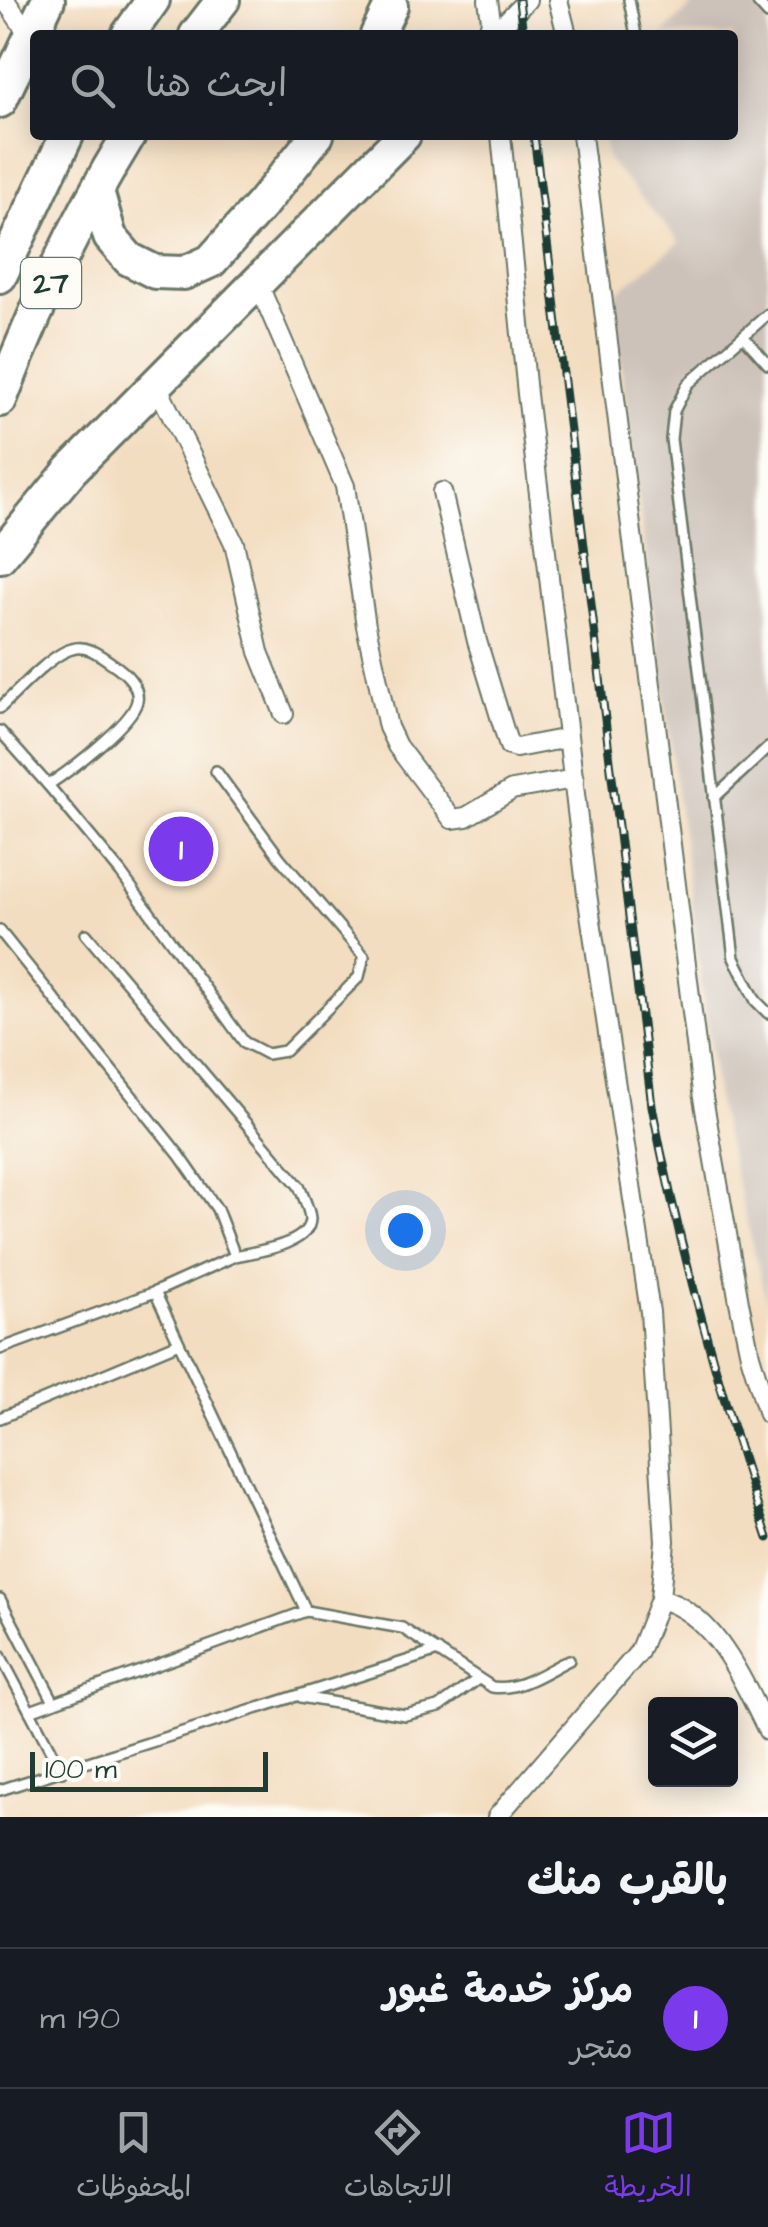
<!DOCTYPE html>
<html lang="ar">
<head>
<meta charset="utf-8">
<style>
	:root { --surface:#171b24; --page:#242831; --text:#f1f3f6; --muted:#9ea1a6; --line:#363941; --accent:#7c3aed }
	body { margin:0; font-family:"Architects Daughter","Playpen Sans Arabic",sans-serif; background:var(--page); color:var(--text); direction:rtl }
	.controls { position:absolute; right:30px; bottom:30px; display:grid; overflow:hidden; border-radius:10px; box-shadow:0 5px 25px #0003 }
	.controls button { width:90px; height:90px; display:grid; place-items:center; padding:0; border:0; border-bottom:2px solid var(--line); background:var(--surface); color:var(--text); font:50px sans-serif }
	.scale { position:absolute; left:30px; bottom:25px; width:238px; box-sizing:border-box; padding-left:10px; border:5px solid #1f3d34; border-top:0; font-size:28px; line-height:35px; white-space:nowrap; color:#1f3d34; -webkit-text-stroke:8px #fdfcf7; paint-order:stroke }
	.you { position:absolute; left:405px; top:1230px; width:35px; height:35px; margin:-25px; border:8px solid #fff; border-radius:50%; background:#1a73e8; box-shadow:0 0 0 15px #1a73e833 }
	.badge { display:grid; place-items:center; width:65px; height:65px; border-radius:50%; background:var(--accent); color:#fff; font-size:32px; font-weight:700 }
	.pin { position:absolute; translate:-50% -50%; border:5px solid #fff; box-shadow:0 2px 10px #0006 }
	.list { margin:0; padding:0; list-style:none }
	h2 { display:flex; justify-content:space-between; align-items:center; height:130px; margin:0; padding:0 40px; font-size:42px }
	h2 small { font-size:32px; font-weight:400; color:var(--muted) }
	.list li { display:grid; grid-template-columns:65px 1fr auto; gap:30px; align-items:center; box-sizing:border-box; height:140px; padding:0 40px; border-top:2px solid var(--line) }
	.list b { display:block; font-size:38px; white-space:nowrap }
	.list p { margin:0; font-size:32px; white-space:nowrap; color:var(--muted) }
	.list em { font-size:32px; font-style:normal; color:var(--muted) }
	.icon { flex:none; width:55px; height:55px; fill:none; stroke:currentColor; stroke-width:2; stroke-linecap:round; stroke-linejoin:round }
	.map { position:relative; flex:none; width:768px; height:1817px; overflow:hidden; direction:ltr }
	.search { position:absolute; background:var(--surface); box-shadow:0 5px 25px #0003; left:30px; right:30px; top:30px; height:110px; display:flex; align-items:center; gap:25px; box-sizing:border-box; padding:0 35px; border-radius:10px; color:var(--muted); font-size:38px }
	.sheet { height:270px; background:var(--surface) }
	nav { display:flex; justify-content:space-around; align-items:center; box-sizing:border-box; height:140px; border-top:2px solid var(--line); background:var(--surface); font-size:28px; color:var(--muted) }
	nav a { display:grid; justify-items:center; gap:5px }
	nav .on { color:var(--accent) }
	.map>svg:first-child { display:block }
</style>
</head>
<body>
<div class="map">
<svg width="768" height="1817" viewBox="0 0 768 1817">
	<rect width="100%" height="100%" fill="#fdfcf7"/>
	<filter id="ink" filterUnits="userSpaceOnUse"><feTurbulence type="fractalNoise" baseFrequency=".01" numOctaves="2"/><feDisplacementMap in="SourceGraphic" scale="20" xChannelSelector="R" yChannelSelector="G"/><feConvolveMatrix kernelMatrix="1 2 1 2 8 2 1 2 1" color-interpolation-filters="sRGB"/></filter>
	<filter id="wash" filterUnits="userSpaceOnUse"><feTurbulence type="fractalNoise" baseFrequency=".0048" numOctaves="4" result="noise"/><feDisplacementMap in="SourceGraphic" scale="40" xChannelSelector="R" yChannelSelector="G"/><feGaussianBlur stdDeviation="2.25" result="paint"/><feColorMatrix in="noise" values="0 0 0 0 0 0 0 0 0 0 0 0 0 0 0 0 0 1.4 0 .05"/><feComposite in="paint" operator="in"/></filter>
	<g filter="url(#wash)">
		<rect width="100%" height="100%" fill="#f3ddc0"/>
		<polygon fill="#cdc2b9" points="698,0 768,0 768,1307 718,1107 612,296 680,242 607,159 603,135 733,135 733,35 662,35"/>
	</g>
	<g filter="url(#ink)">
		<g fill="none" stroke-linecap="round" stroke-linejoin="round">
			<defs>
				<g id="service">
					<polyline points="629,0 636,35"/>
					<polyline points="758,3 768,14"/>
					<polyline points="768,314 688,384 674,411 671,439 734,958 756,1001 768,1013"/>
					<polyline points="743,336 768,364"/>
					<path d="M0 708C17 692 51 654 72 649 87 644 101 656 113 664 125 672 140 686 137 701 133 723 68 772 48 785L0 731"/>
					<polyline points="48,785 121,873 244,1042 267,1054 285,1051 359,977 364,956 280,858 216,771"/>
					<polyline points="714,798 768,748"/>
					<polyline points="0,931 180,1156 217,1209 235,1256 155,1292 0,1349"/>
					<path d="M86 934 299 1186C303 1196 309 1208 310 1218 311 1245 257 1251 235 1256"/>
					<polyline points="0,1418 179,1343"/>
					<polyline points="0,1599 54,1702"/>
					<path d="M306 1611 402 1628 492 1687C520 1691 544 1672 569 1660"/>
					<polyline points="0,1655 62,1772"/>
					<polyline points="301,1697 405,1715 439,1707 478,1679"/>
					<polyline points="30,1711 306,1611 155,1292"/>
					<polyline points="0,1790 438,1651"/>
				</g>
				<g id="minor">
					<polyline points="5,0 30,36"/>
					<polyline points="488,0 491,20 488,35"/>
					<polyline points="558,0 567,35"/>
					<polyline points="493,35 527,0"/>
					<polyline points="582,135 702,1092 739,1302 750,1355 768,1414"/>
					<polyline points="257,281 345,486 366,626 388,727 397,746 452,819 466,817 512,790 574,779"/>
					<polyline points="156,384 234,543 259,652 284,714"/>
					<polyline points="442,492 477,641 509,746 516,748 568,738"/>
					<path d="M660 1599C717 1614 743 1683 768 1731"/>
					<polyline points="497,1817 639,1652 660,1599 665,1541 650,1312 587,894 527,394 501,135"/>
				</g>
				<g id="motorway">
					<polyline points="128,35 153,0"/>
					<polyline points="196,35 223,0"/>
					<polyline points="377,35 391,6"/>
					<polyline points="0,101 48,0"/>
					<polyline points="97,191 110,237 129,259 155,272 184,273 211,261 262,204 317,135"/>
					<polyline points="0,276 67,135"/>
					<path d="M0 400C35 308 78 218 129 135"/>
					<polyline points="0,556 71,470 404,135"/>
				</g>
			</defs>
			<use href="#service" stroke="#697565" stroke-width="14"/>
			<use href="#minor" stroke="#697565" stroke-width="22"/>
			<use href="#motorway" stroke="#697565" stroke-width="38"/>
			<use href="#service" stroke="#fff" stroke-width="9"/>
			<use href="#minor" stroke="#fff" stroke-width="18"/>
			<use href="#motorway" stroke="#fff" stroke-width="32"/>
			<defs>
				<g id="rail">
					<polyline points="519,0 523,35"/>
					<path d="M534 135 652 1106C680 1254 721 1396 768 1538"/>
				</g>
			</defs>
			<use href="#rail" stroke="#1f3d34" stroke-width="9"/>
			<use href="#rail" stroke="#fdfcf7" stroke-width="5" stroke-dasharray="15" stroke-linecap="butt"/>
		</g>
	</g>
	<g text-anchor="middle" stroke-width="8" stroke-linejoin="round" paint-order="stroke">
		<rect fill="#fdfcf7" stroke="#62766e" stroke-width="2.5" x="21" y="258" width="60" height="50" rx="8"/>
		<g font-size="30" font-weight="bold" fill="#1f3d34">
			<text x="51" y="293">27</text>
		</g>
	</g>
</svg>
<div class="controls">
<button><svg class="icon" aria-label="layers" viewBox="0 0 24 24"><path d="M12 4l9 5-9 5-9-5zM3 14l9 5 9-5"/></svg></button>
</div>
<div class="scale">100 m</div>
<div class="you"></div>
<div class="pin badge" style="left:181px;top:849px">1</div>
<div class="search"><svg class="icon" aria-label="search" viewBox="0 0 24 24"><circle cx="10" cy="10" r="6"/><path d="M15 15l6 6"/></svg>ابحث هنا</div>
</div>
<section class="sheet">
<h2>بالقرب منك<small></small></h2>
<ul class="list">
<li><span class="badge">1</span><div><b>مركز خدمة غبور</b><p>متجر</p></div><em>190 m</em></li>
</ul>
</section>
<nav>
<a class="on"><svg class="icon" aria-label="map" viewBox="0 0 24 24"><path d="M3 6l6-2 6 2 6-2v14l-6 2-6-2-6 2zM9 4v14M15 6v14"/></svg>الخريطة</a>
<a><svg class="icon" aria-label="directions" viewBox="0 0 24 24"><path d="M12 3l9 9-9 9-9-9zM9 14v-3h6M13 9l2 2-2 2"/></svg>الاتجاهات</a>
<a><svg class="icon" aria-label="saved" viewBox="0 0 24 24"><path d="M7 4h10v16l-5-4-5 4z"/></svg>المحفوظات</a>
</nav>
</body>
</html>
